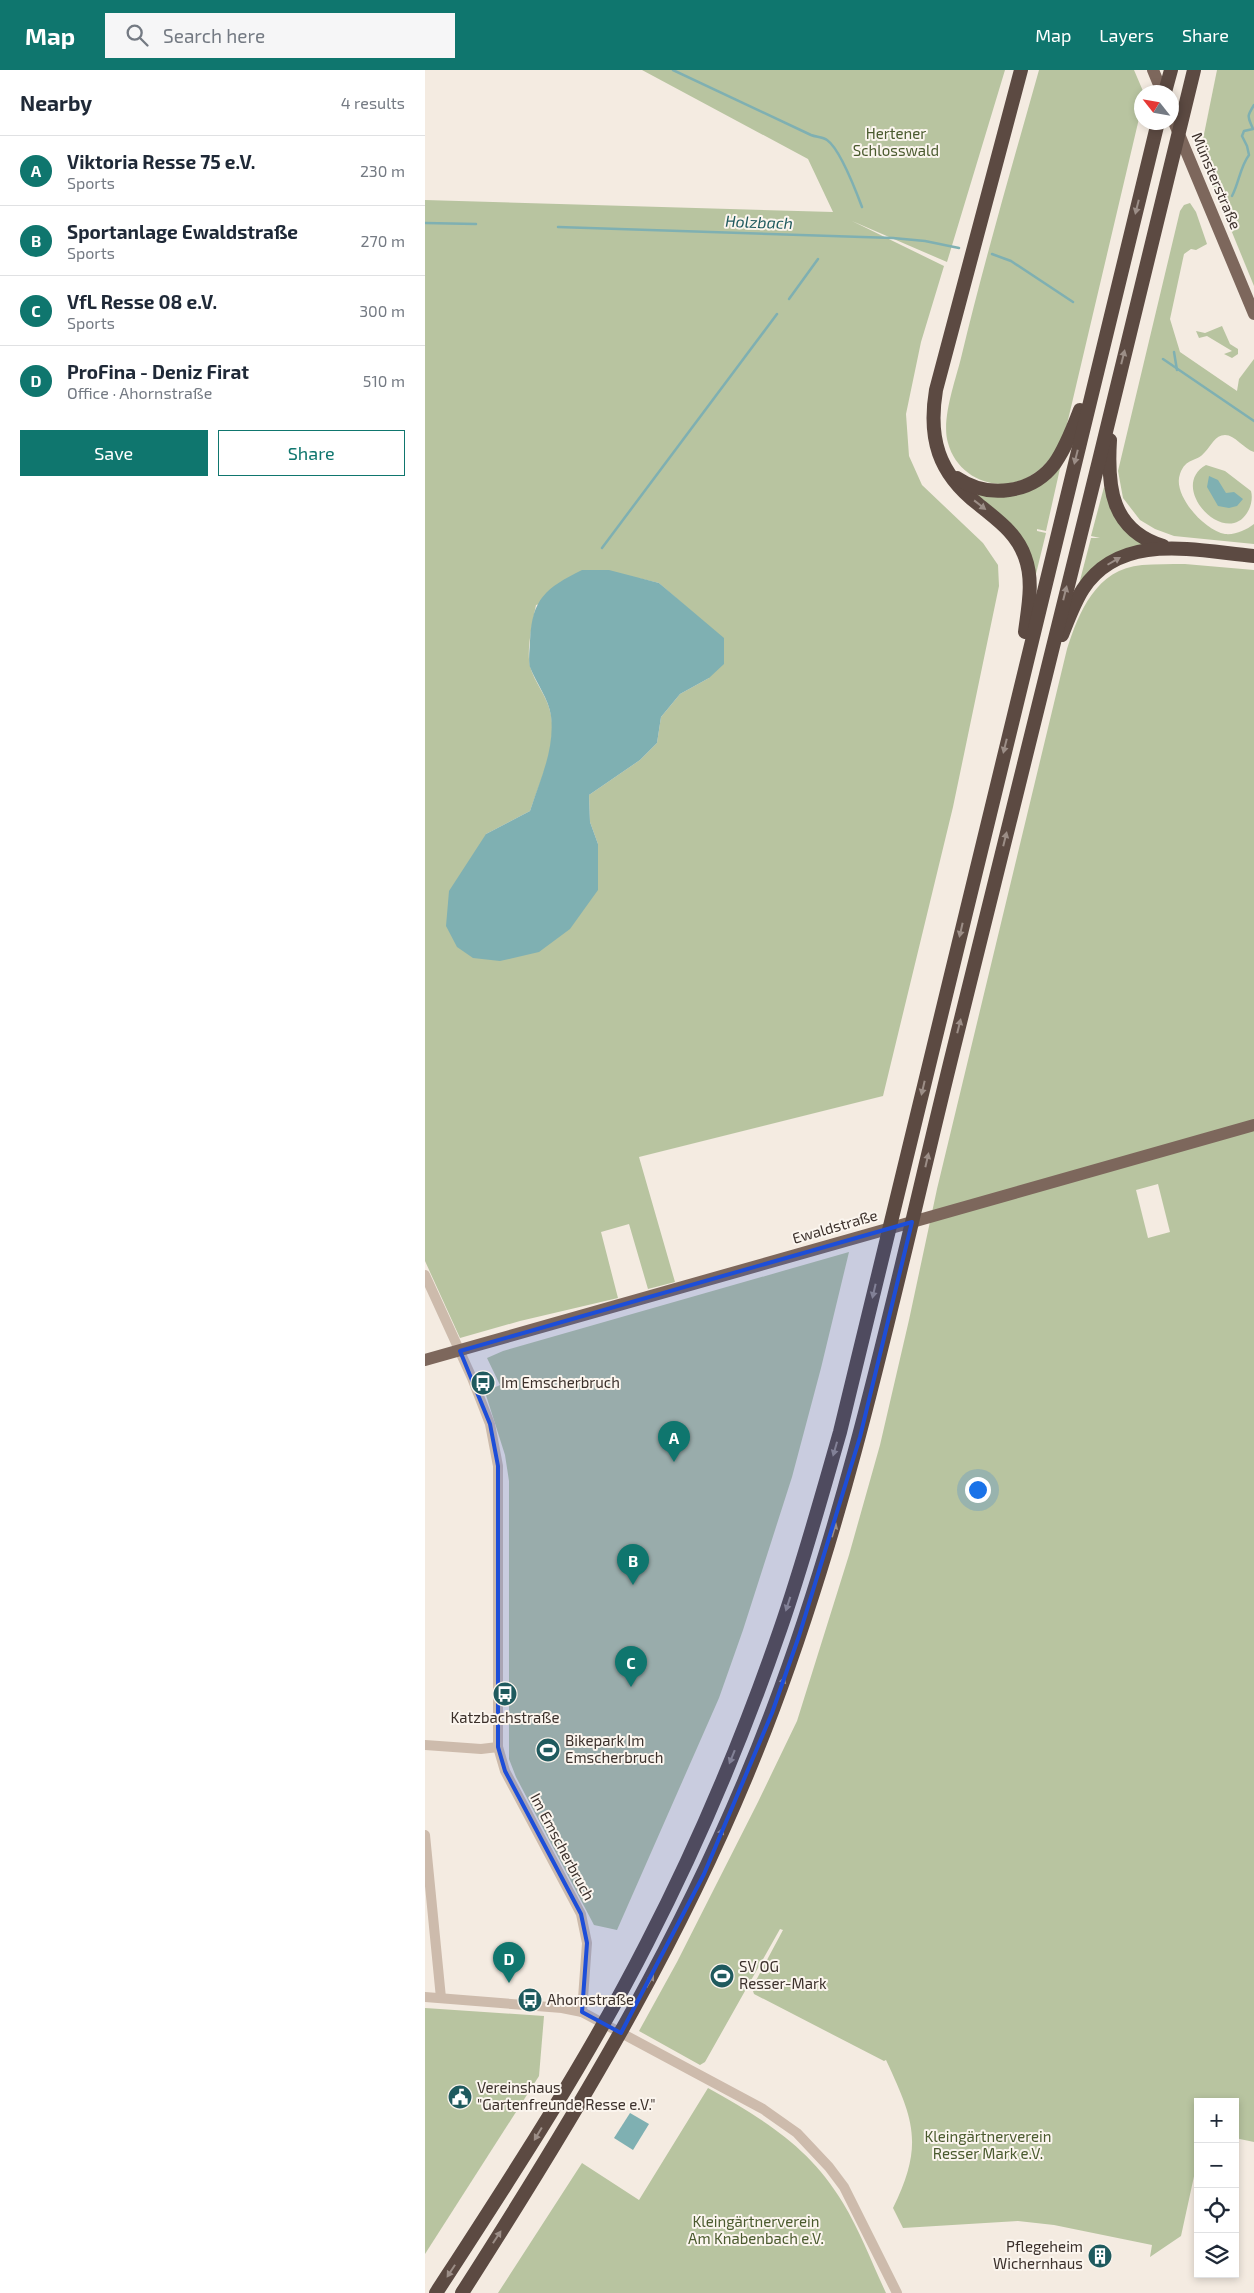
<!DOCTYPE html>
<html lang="en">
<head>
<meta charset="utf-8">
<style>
	:root { --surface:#fff; --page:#f6f6f7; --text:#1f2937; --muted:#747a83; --line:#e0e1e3; --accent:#0f766e }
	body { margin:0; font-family:"Exo 2",sans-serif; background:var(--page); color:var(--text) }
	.controls { position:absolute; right:15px; bottom:15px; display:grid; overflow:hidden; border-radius:0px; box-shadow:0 2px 8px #0003 }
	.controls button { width:45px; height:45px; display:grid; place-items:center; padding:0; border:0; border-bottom:1px solid var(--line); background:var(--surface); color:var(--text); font:25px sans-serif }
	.compass { position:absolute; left:709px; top:15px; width:45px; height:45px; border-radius:50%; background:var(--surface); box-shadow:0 2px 8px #0003; rotate:301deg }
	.you { position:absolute; left:552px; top:1419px; width:18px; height:18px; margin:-12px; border:4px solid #fff; border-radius:50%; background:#1a73e8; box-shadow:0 0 0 8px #1a73e833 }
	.badge { display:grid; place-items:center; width:32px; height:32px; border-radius:50%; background:var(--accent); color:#fff; font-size:16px; font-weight:700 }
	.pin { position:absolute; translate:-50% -41px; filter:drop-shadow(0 1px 2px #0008) }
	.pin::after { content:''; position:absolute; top:26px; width:18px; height:15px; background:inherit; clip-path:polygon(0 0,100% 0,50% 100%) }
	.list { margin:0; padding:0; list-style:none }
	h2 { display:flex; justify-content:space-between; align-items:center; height:65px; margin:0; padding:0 20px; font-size:21px }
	h2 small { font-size:16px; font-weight:400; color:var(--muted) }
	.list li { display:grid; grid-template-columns:32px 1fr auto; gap:15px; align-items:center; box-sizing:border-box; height:70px; padding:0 20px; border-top:1px solid var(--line) }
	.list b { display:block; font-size:19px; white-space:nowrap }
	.list p { margin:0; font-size:16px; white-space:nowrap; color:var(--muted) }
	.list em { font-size:16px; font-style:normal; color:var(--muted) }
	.actions { display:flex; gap:10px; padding:15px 20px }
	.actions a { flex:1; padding:11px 0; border:1px solid var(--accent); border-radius:0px; text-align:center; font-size:18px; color:var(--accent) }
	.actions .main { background:var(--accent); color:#fff }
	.icon { flex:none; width:28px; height:28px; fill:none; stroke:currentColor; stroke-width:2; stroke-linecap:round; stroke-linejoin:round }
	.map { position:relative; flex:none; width:829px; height:2223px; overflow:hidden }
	header { display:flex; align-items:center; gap:30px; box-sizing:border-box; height:70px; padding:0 25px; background:var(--accent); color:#fff }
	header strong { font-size:24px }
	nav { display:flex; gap:28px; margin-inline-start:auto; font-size:18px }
	.search { width:350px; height:45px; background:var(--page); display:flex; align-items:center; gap:12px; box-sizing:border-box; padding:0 18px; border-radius:0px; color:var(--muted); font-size:19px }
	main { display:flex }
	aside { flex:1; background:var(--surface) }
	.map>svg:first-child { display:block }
</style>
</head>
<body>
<header>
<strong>Map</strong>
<div class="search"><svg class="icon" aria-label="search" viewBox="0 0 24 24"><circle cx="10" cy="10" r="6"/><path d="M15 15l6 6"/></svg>Search here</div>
<nav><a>Map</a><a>Layers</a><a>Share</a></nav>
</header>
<main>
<aside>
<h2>Nearby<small>4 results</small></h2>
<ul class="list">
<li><span class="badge">A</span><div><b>Viktoria Resse 75 e.V.</b><p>Sports</p></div><em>230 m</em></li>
<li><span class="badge">B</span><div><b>Sportanlage Ewaldstraße</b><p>Sports</p></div><em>270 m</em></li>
<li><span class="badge">C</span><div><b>VfL Resse 08 e.V.</b><p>Sports</p></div><em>300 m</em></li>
<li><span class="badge">D</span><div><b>ProFina - Deniz Firat</b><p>Office · Ahornstraße</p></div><em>510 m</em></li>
</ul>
<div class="actions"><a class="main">Save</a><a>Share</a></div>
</aside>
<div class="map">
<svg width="829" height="2223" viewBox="0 0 829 2223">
	<rect width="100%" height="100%" fill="#f4ebe1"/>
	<g fill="#b8c4a0" fill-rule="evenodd">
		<path d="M217 0H580L522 192 427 151 519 196 496 272 481 344 484 386 497 415 558 473 573 495 574 516 528 737 458 1026 214 1087 250 1212 223 1219 204 1154 176 1162 193 1228 95 1251 35 1268 0 1191V130L408 142 383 89ZM213 508 234 513 276 550 284 608 255 624 236 647 232 673 215 690 164 725 165 752 173 774V820L61 764 105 741C115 711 132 678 126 645 123 627 109 612 105 596 101 579 108 551 111 535Z"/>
		<path d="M614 0H709L718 21 716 22V40L639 367C628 387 615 405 591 412 562 420 531 403 523 373 516 350 530 312 536 288 559 192 587 96 614 0Z"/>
		<polygon points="792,0 829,0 829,216 775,84"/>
		<path d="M765 133 771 142 782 174 771 180 766 179 759 184 745 249 755 282 812 321 814 309 829 289V382C819 379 810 365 800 365 790 365 786 376 780 382 771 393 761 387 755 404 747 425 780 461 800 464 811 465 821 460 829 454V474L749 466 730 459 715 450 698 428 693 401 755 141 759 135Z"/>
		<polygon points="797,256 805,274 813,279 813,284 807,288 799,284 807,281 782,266 774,268 771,261 780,263"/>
		<polygon points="636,394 621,461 612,459 612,461 621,463 610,508 607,495 546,423 569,425"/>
		<path d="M781 395 800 401 826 421C828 428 826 437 822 443 800 478 742 417 781 395Z"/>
		<polygon points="679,417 721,473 653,518 666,468 675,468 666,466"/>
		<path d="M760 494 829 500V2072L810 2068V2032H773V2088L756 2166 725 2187 727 2175 629 2155 593 2151 478 2158 468 2138C499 2075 489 2050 461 1990L459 1991 329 1924 327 1918 358 1860 355 1859 280 1992 275 1995 214 1961 252 1892 333 1732 372 1651 424 1485 455 1375 484 1250 512 1119 642 579C654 542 671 499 717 495 731 494 745 494 760 494ZM733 1114 745 1162 723 1168 711 1120Z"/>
		<polygon points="424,1182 396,1298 367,1407 318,1560 294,1628 192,1860 169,1855 91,1707 84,1689 84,1411 80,1385 60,1322 75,1315 62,1288 78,1281"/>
		<polygon points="0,1938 119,1946 114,2006 0,2184"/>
		<path d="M283 2018C338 2049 385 2077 418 2133 435 2161 447 2193 461 2223H73L157 2093 214 2130Z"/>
	</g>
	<g fill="#7fb0b2">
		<polygon points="784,406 793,410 801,423 809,422 818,429 812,436 804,438 793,436 782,417"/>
		<path d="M157 500H184L234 513 299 568V594L284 608 255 624 236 647 232 673 215 690 164 725 165 752 173 774V820L145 859 114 882 75 891 48 888 32 877 21 856 24 821 61 764 105 741C115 710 130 679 126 646 124 629 111 613 105 597 103 590 105 578 105 571 107 528 121 518 157 500Z"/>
		<polygon points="205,2043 224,2054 208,2080 189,2068"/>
	</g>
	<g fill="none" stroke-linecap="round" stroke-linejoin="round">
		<g stroke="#7fb0b2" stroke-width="2.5">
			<path d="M248 0 386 65C391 67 398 67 402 70 415 79 431 121 437 137"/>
			<path d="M807 126C814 113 815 97 824 85L822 76 817 66 819 61 828 59C823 46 821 48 829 35"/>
			<polyline points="0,153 51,154"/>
			<polyline points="133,157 468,168 500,171 534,178"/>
			<polyline points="567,184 586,191 648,232"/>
			<polyline points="364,229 393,189"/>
			<polyline points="749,282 752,300"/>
			<polyline points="738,289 829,351"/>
			<polyline points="177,478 352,244"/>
		</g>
		<g stroke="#cdbbac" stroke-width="10">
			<polyline points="0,1205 47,1308 65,1354 73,1396 73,1677 80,1701 156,1844 162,1873 157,1942"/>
			<polyline points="0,1675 56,1679 73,1677"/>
			<polyline points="0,1765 16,1928"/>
			<polyline points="0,1927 137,1938 157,1942 338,2039 372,2063 404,2097 419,2117 472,2223"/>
		</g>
		<g stroke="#7d675c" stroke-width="12">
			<polyline points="728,0 737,22"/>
			<polyline points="746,45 829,244"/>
			<polyline points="0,1290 829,1055"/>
		</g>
		<g stroke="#5c4a42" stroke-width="14">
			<path d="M596 0 511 320C503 368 513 403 553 434 572 450 591 462 600 487 609 511 603 538 600 562"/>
			<polyline points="740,22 746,0"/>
			<path d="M685 370C682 417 686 460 738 476"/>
			<path d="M532 408C563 429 607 424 630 393 641 377 648 358 655 340"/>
			<path d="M637 565C643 550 649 533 658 519 696 461 771 481 829 486"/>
			<path d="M11 2223C85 2109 160 1995 222 1873 274 1772 318 1667 355 1560 378 1494 396 1428 415 1362L733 52"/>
			<path d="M37 2223C158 2034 269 1850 348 1639 429 1424 474 1200 529 977 609 652 691 326 769 0"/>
		</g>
	</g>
	<defs><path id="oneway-solid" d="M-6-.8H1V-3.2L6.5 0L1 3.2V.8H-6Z" transform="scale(1.25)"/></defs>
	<g fill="#9c8e87">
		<use href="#oneway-solid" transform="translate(712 137) rotate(104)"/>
		<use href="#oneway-solid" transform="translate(698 287) rotate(-76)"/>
		<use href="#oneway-solid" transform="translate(651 387) rotate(104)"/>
		<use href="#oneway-solid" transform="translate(555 435) rotate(38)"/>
		<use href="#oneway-solid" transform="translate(689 491) rotate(-30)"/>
		<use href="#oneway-solid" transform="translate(640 523) rotate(-76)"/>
		<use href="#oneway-solid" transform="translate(580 676) rotate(104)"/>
		<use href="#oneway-solid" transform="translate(580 769) rotate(-76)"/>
		<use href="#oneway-solid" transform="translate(536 860) rotate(103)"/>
		<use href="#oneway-solid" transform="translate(534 956) rotate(-76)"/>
		<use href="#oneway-solid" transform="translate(498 1018) rotate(103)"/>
		<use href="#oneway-solid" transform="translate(502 1090) rotate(-77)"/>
		<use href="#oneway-solid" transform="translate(449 1221) rotate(103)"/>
		<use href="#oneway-solid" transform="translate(410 1379) rotate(106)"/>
		<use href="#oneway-solid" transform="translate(409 1460) rotate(-74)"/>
		<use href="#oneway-solid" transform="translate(363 1534) rotate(108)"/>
		<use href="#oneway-solid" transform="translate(357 1614) rotate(-70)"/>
		<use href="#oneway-solid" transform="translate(307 1687) rotate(112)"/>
		<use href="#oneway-solid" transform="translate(295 1765) rotate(-66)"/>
		<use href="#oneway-solid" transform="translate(225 1911) rotate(-61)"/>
		<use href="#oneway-solid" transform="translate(113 2064) rotate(121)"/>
		<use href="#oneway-solid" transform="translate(72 2167) rotate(-57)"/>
		<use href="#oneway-solid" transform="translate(26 2201) rotate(123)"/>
	</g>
	<path fill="#1d4ed8" fill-opacity="0.2" stroke="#1d4ed8" stroke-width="4" stroke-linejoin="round" d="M487 1152 435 1367 374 1566 347 1643 279 1804 196 1963 157 1942 162 1873 156 1844 80 1701 73 1677V1396L65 1354 35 1281Z"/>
	<defs>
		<symbol id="bus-disc" viewBox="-11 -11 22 22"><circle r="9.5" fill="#1f5a5e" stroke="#fbf5ee"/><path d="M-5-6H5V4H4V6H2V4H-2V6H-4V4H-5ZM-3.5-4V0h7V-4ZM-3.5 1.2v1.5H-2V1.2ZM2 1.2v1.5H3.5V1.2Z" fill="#fff"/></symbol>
		<symbol id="stadium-disc" viewBox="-11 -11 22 22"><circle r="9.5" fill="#1f5a5e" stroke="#fbf5ee"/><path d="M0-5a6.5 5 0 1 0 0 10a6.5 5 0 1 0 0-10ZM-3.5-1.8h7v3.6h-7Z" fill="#fff"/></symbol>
		<symbol id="civic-disc" viewBox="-11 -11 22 22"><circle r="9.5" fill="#1f5a5e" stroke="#fbf5ee"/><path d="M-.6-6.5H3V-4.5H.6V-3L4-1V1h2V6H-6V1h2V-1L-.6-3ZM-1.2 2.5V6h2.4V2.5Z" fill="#fff"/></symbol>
		<symbol id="building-disc" viewBox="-11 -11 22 22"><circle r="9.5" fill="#1f5a5e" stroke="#fbf5ee"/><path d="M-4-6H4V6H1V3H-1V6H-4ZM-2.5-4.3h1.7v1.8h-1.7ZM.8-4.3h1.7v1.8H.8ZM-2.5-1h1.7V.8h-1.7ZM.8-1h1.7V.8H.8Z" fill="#fff"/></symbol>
	</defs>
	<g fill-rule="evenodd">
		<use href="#bus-disc" x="44" y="1299" width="28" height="28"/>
		<use href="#bus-disc" x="66" y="1610" width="28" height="28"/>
		<use href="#stadium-disc" x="109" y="1666" width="28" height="28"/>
		<use href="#stadium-disc" x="283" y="1892" width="28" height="28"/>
		<use href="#bus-disc" x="91" y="1916" width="28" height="28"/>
		<use href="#civic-disc" x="21" y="2013" width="28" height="28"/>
		<use href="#building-disc" x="661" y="2172" width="28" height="28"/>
	</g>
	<g text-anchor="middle" stroke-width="4" stroke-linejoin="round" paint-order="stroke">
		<g font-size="15" fill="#4a5a2e" stroke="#fbf5ee">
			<text x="471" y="69">Hertener<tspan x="471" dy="17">Schlosswald</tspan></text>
			<text x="563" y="2072">Kleingärtnerverein<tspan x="563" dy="17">Resser Mark e.V.</tspan></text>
			<text x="331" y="2157">Kleingärtnerverein<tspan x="331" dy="17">Am Knabenbach e.V.</tspan></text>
		</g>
		<g font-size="15" fill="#3b302b" stroke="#fbf5ee">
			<text transform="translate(791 111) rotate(67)" y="5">Münsterstraße</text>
			<text transform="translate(410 1157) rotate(-16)" y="5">Ewaldstraße</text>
			<text transform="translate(137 1777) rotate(62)" y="5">Im Emscherbruch</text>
		</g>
		<g font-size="15" fill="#3b302b" stroke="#fbf5ee" text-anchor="start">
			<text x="76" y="1318">Im Emscherbruch</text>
			<text x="80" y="1653" text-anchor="middle">Katzbachstraße</text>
			<text x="140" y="1676">Bikepark Im<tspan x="140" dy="17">Emscherbruch</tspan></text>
			<text x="314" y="1902">SV OG<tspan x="314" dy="17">Resser-Mark</tspan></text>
			<text x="122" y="1935">Ahornstraße</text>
			<text x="52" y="2023">Vereinshaus<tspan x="52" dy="17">"Gartenfreunde Resse e.V."</tspan></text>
			<text x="658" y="2182" text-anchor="end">Pflegeheim<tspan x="658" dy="17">Wichernhaus</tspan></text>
		</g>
		<g font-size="16" font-style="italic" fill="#1f5a5e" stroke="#fbf5ee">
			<text transform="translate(334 152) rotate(2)" y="6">Holzbach</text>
		</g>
	</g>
</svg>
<div class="controls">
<button>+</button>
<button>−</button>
<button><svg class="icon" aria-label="locate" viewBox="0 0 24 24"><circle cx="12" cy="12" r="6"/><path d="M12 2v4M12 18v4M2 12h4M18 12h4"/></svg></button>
<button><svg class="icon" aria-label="layers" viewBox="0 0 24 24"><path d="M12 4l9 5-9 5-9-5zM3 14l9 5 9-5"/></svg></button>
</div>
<svg class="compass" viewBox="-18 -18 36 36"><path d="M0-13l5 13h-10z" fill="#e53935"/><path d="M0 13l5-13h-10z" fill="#747a83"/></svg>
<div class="you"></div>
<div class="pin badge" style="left:249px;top:1392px">A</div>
<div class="pin badge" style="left:208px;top:1515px">B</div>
<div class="pin badge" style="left:206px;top:1617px">C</div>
<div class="pin badge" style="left:84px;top:1913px">D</div>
</div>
</main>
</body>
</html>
